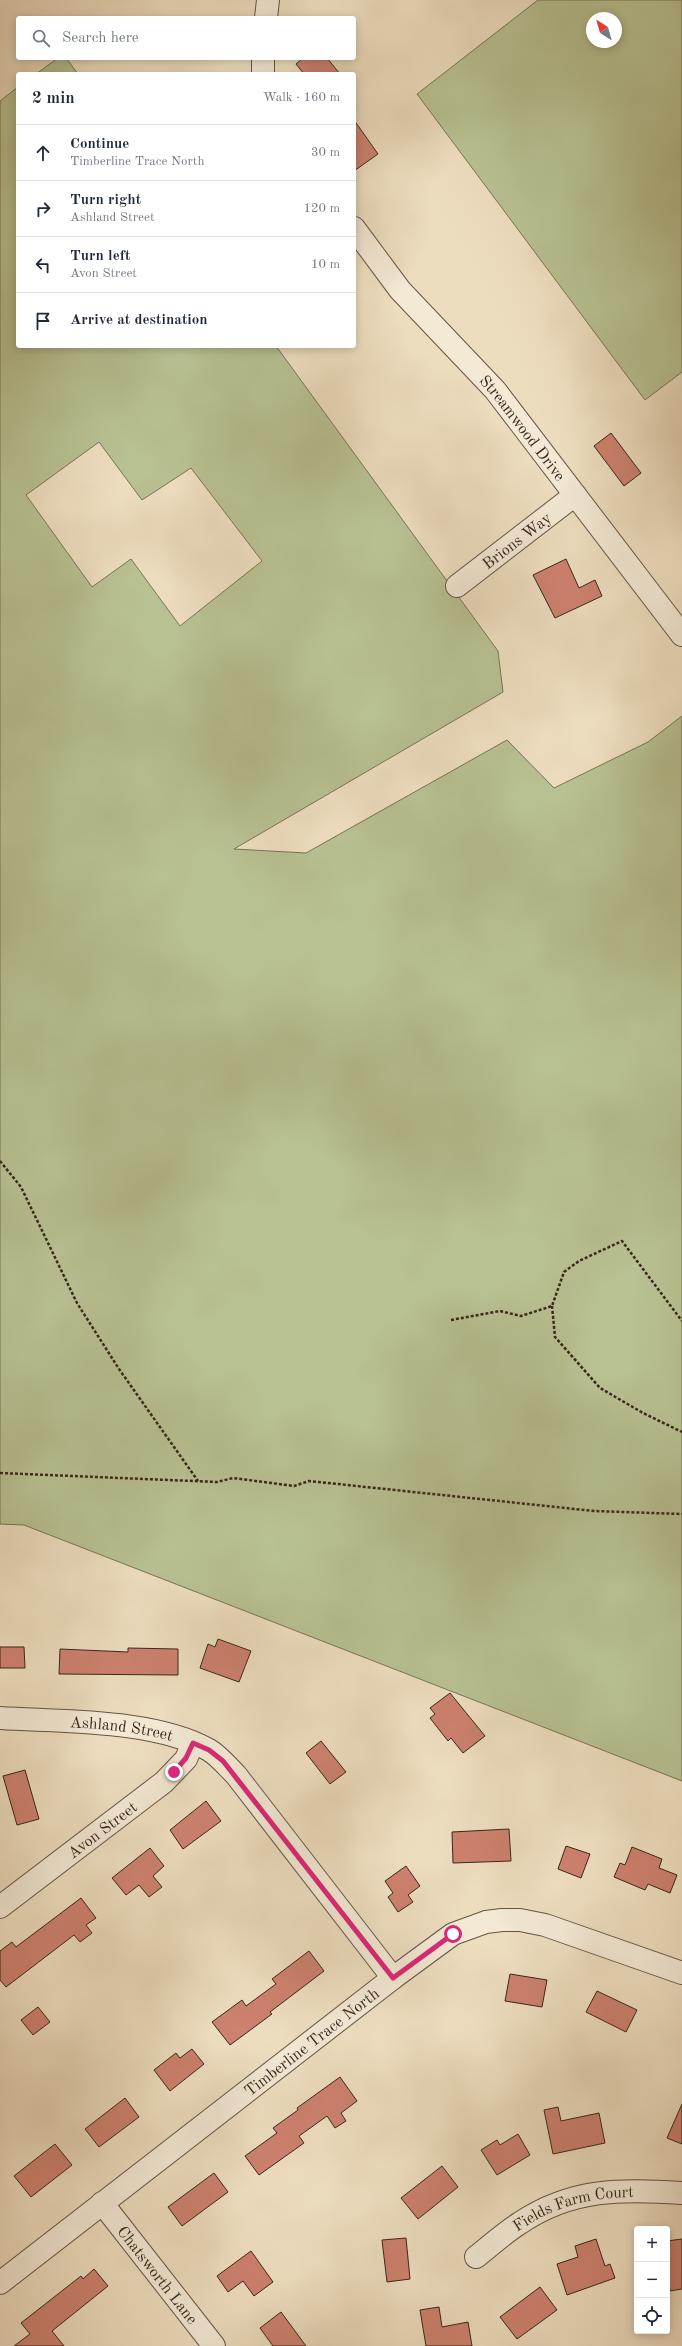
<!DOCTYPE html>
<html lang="en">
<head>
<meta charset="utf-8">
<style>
	:root { --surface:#fff; --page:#f6f6f7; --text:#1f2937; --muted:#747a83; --line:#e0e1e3 }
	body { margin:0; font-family:"Old Standard TT",serif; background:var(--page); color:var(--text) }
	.controls { position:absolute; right:12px; bottom:12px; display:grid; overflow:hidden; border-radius:4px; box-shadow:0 2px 10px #0003 }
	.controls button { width:36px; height:36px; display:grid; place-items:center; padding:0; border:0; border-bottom:1px solid var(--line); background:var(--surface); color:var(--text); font:20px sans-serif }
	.compass { position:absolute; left:586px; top:12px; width:36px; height:36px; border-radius:50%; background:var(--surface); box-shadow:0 2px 10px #0003; rotate:323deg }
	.stop { position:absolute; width:12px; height:12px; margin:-9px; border:3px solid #db2777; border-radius:50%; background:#fff }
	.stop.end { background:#db2777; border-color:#fff; box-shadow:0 1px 4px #0008 }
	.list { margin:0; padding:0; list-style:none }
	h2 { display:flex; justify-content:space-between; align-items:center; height:52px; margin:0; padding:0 16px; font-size:17px }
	h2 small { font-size:13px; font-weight:400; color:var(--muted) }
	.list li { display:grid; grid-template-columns:26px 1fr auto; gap:12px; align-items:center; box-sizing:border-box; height:56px; padding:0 16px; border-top:1px solid var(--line) }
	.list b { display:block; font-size:15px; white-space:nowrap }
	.list p { margin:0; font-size:13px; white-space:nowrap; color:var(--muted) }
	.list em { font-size:13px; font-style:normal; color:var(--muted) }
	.icon { flex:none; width:22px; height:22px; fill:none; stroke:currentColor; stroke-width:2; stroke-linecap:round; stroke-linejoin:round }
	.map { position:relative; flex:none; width:682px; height:2346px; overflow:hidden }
	.search { position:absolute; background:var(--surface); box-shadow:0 2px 10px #0003; left:16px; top:16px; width:340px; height:44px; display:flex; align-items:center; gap:10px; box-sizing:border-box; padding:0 14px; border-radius:4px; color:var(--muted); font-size:15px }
	.panel { position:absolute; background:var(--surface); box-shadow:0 2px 10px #0003; left:16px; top:72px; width:340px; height:276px; border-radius:4px }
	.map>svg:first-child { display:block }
</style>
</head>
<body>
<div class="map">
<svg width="682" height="2346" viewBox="0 0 682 2346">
	<rect width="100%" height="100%" fill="#edddbf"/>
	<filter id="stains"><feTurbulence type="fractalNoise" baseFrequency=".005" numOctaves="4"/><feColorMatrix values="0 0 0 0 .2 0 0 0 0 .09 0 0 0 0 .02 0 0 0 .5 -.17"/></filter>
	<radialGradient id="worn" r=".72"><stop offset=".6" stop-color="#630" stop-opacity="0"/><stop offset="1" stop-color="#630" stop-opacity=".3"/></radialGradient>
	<g fill="#b8c192" stroke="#787456" fill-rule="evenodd">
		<path d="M538 0H682V372L645 400 417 94ZM592 18H616V42H592Z"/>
		<polygon points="58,58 66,58 78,74 36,74"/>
		<path d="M18 87V346H276L498 651 503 692 234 849 306 853 507 740 554 788 648 742 682 716V1781L24 1525 0 1524V101ZM99 442 142 500 191 468 262 561 180 626 131 559 92 587 26 495Z"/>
	</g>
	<g fill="#cd816f" stroke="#39261b">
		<polygon points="303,58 327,58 340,74 304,74 296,64"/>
		<polygon points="354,120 378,154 354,171"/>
		<polygon points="611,433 641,473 624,486 594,446"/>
		<polygon points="566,559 579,588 595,580 602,596 555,618 533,575"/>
		<polygon points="218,1639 251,1651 239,1682 200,1668 208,1644 215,1647"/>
		<polygon points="0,1647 24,1647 25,1668 0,1668"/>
		<polygon points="128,1648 178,1649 178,1675 59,1674 60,1649 128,1652"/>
		<polygon points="450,1693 485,1736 463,1753 451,1738 448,1741 430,1718 435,1714 430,1708"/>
		<polygon points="321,1741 346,1772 330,1784 306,1753"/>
		<polygon points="25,1770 39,1819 17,1825 3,1776"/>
		<polygon points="206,1801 221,1821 183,1849 170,1830"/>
		<polygon points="509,1829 511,1861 453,1863 452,1832"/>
		<polygon points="566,1846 590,1854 581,1878 558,1869"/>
		<polygon points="632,1847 662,1859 659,1868 677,1875 670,1893 648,1884 645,1890 614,1877 620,1863 625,1865"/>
		<polygon points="150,1848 164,1866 153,1876 162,1887 149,1897 139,1885 126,1895 112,1878"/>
		<polygon points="406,1866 420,1886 408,1895 413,1902 398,1912 388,1897 393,1893 385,1881"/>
		<polygon points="81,1898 96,1918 86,1925 92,1933 80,1942 74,1935 6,1987 0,1980 0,1951 12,1942 16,1947"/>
		<polygon points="309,1951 324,1971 270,2012 272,2014 230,2045 212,2022 242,2000 246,2006 276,1984 272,1979"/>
		<polygon points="510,1974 547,1980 542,2007 505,2001"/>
		<polygon points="597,1991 637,2010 626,2032 586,2012"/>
		<polygon points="38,2007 50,2022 33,2035 21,2020"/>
		<polygon points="192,2049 204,2064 170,2091 154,2070 176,2053 180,2058"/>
		<polygon points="340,2077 357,2101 341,2113 346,2121 335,2128 327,2116 299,2136 304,2143 259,2175 245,2156 277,2133 273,2128 298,2110 297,2108"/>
		<polygon points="125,2098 139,2117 99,2147 85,2129"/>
		<polygon points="682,2104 682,2144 667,2138"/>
		<polygon points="558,2107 561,2121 599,2113 605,2143 553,2154 544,2110"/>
		<polygon points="518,2134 530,2155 497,2175 481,2150 497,2140 500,2145"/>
		<polygon points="55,2144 72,2165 31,2197 14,2176"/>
		<polygon points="442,2166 458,2187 418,2219 401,2198"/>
		<polygon points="214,2173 228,2192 182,2226 168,2207"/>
		<polygon points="406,2238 410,2279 387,2282 382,2240"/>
		<polygon points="596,2239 605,2266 610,2264 615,2278 567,2295 557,2264 578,2257 575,2246"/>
		<polygon points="682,2239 682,2289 670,2291 667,2268 667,2241"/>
		<polygon points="251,2251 273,2282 254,2296 243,2281 228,2292 217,2276"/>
		<polygon points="94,2269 108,2286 52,2331 64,2346 14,2346 30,2334 21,2323 81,2276 83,2279"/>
		<polygon points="540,2287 557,2310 517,2339 500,2317"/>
		<polygon points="439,2307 442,2327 468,2322 472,2346 426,2346 420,2310"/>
		<polygon points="281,2312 306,2346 273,2346 260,2328"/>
	</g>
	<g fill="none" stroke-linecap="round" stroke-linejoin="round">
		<defs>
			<g id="minor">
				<polyline points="266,18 268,0"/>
				<polyline points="263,58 263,74"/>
				<path id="s1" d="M354 228 400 290 495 390 682 635"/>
				<path id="s2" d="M457 586 575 495"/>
				<path id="s3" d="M0 1718C62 1722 155 1719 209 1750 219 1756 227 1766 236 1775L393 1978"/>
				<path id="s4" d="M0 1907 164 1782 186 1759 193 1743"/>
				<path id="s5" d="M102 2203 214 2346"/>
				<path id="s6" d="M476 2257C490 2246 504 2233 520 2223 572 2188 622 2189 682 2193"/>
				<path id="s7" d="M0 2283 393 1978 453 1934 486 1922 502 1920H520L545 1925 682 1973"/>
			</g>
		</defs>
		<use href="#minor" stroke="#665444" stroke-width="24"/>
		<g stroke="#39261b" stroke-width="2.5" stroke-dasharray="3 2" stroke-linecap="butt">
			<polyline points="0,1161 21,1187 77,1303 119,1369 198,1481"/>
			<polyline points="552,1306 555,1337 600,1388 643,1413 682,1432"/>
			<polyline points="451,1320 500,1311 521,1316 552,1306 564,1272 579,1261 622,1241 682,1321"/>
			<polyline points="0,1473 217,1482 233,1478 294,1486 309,1481 594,1511 682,1514"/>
		</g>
		<use href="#minor" stroke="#f3e9d5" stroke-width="22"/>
	</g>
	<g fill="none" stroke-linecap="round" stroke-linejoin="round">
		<polyline stroke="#db2777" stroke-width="5" points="174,1772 186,1758 193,1743 209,1750 223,1761 393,1978 453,1934"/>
	</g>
	<g text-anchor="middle" stroke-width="3.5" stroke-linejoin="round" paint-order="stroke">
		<g font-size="16" fill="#39261b" stroke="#f3e9d5">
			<text dy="6" stroke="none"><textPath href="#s1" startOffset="262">Streamwood Drive</textPath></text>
			<text dy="6" stroke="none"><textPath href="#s2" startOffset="75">Brions Way</textPath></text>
			<text dy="6" stroke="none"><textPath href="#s3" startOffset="122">Ashland Street</textPath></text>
			<text dy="6" stroke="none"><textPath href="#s4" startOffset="128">Avon Street</textPath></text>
			<text dy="6" stroke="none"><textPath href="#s7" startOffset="394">Timberline Trace North</textPath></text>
			<text dy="6" stroke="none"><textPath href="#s6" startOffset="112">Fields Farm Court</textPath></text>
			<text dy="6" stroke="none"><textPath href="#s5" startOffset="91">Chatsworth Lane</textPath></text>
		</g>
	</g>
	<rect width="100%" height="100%" filter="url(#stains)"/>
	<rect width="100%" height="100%" fill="url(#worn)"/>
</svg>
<div class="controls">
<button>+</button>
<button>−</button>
<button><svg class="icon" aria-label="locate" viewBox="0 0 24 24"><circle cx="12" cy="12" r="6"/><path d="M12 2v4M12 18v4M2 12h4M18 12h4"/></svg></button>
</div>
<svg class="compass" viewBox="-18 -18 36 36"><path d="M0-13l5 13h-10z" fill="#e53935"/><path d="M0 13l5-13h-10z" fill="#747a83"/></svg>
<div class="stop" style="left:453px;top:1934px"></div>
<div class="stop end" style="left:174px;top:1772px"></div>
<div class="search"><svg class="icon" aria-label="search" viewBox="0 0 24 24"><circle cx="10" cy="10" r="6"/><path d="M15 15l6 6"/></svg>Search here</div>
<section class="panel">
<h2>2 min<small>Walk · 160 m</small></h2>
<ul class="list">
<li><svg class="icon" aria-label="ahead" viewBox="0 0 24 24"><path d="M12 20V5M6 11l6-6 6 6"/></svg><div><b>Continue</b><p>Timberline Trace North</p></div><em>30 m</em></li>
<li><svg class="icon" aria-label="right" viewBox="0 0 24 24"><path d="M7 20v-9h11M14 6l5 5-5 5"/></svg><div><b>Turn right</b><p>Ashland Street</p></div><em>120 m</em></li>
<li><svg class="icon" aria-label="left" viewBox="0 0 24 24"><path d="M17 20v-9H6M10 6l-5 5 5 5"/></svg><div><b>Turn left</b><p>Avon Street</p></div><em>10 m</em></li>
<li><svg class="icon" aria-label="arrive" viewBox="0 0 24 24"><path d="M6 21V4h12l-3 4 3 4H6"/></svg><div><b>Arrive at destination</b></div></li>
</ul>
</section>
</div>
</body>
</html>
